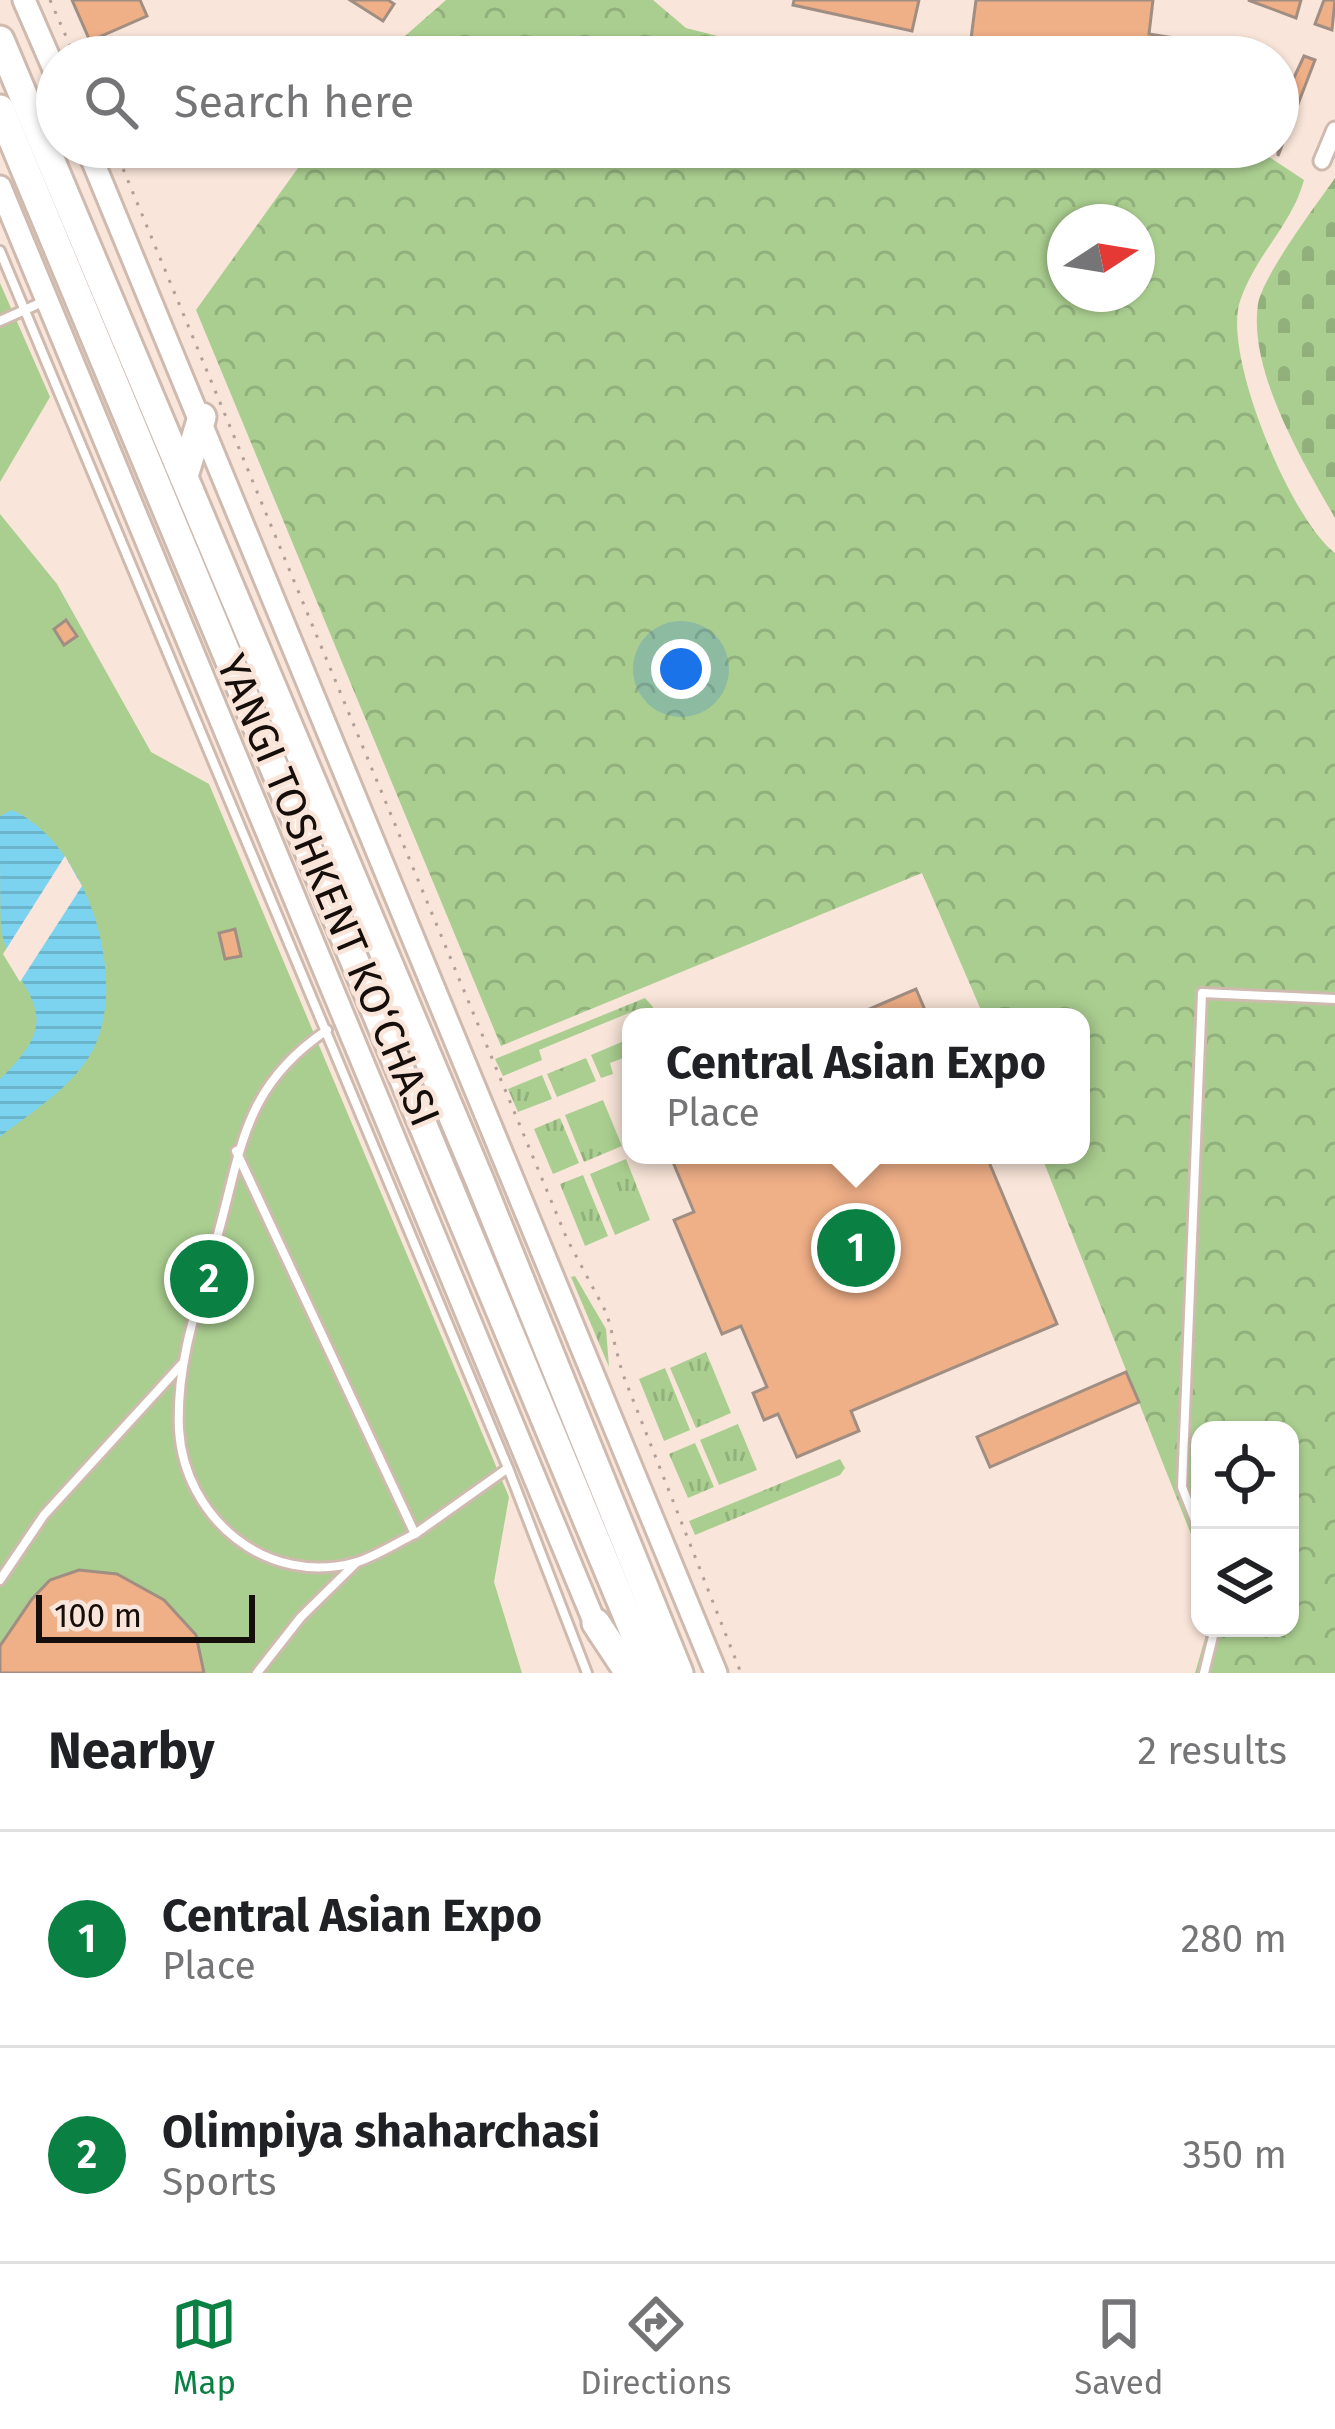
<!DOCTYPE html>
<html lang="en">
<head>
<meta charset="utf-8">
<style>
	:root { --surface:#fff; --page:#f2f2f2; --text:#202124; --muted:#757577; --line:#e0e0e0; --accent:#0b8043 }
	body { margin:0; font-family:"Fira Sans",sans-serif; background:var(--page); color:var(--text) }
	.controls { position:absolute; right:36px; bottom:36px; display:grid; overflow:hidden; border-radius:24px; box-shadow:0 3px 9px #0004 }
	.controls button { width:108px; height:108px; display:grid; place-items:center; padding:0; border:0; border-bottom:3px solid var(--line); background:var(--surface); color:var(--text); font:60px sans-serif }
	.compass { position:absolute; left:1047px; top:204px; width:108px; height:108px; border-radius:50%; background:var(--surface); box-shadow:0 3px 9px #0004; rotate:78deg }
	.scale { position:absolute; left:36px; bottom:30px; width:219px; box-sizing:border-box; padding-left:12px; border:6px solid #150e0a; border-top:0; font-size:33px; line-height:42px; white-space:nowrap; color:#150e0a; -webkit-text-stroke:9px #f9e5d9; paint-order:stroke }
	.you { position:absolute; left:681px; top:669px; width:42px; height:42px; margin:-30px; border:9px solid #fff; border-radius:50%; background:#1a73e8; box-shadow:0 0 0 18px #1a73e833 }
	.badge { display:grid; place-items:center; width:78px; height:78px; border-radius:50%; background:var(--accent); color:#fff; font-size:39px; font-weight:700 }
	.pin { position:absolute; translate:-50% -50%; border:6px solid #fff; box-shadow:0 3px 12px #0006 }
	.popup { position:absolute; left:622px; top:1008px; width:468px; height:156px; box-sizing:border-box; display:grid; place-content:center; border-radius:24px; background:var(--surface); filter:drop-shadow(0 3px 9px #0005); font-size:39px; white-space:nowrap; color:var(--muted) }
	.popup b { font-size:45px; color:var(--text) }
	.popup::after { content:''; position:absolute; left:50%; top:100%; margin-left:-24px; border:24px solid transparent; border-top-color:var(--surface) }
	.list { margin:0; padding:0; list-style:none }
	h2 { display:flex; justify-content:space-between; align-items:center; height:156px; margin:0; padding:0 48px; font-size:51px }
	h2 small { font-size:39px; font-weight:400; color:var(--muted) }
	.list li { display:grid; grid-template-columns:78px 1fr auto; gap:36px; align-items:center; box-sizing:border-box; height:216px; padding:0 48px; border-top:3px solid var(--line) }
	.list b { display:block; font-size:45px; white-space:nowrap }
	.list p { margin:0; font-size:39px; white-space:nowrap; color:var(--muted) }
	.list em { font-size:39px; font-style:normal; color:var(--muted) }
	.icon { flex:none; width:66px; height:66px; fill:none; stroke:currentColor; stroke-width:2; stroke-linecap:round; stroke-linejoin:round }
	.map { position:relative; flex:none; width:1335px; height:1673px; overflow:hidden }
	.search { position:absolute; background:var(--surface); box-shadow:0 3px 9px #0004; left:36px; right:36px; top:36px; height:132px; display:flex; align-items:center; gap:30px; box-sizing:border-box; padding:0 42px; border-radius:66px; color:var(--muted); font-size:45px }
	.sheet { height:588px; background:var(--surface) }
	nav { display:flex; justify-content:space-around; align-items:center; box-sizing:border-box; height:168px; border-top:3px solid var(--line); background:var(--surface); font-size:33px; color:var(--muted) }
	nav a { display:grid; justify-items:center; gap:6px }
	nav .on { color:var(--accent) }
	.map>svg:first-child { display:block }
</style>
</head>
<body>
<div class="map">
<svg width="1335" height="1673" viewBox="0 0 1335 1673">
	<defs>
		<pattern id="grass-tufts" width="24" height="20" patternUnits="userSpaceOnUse" patternTransform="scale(3)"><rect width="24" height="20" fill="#aace90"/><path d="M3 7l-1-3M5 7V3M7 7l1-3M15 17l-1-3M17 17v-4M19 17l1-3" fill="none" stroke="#91b07b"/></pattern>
		<pattern id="forest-crowns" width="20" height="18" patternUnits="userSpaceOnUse" patternTransform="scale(3)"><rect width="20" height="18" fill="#aace90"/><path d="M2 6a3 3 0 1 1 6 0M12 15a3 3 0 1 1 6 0" fill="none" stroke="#91b07b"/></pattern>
		<pattern id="cemetery-stones" width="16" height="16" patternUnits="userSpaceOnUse" patternTransform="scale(3)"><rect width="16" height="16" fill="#aace90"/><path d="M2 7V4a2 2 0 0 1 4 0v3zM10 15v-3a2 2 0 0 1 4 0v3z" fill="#91b07b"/></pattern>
		<pattern id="water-rules" width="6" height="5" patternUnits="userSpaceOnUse" patternTransform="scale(3)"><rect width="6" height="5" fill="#7cd3ef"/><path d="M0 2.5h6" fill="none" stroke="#6ab4cc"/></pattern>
	</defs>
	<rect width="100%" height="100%" fill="#f9e5d9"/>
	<g fill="url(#grass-tufts)">
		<polygon points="645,998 653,1007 648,1017 641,1008 539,1050 542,1060 503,1076 495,1059"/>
		<polygon points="631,1038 631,1055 610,1063 613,1074 601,1078 591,1055"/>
		<polygon points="586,1058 596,1081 557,1097 547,1074"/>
		<polygon points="542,1075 552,1099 518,1112 508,1089"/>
		<polygon points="603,1100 622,1146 584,1162 565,1115"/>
		<polygon points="560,1118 579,1163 553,1174 534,1129"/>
		<polygon points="626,1159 650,1220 615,1235 590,1174"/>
		<polygon points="583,1175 608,1236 585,1246 560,1184"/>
		<polygon points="575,1276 606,1329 609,1367 571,1277"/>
		<polygon points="706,1352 731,1413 696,1428 670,1368"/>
		<polygon points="665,1368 690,1430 664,1441 639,1379"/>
		<polygon points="738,1424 757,1470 719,1485 700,1440"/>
		<polygon points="695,1443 714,1487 688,1498 669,1454"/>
		<polygon points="840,1459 845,1468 840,1475 695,1535 689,1521"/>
	</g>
	<g fill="url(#forest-crowns)" fill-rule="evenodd">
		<polygon points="446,0 653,0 686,28 801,57 381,57"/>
		<path d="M313 147H1254L1304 180C1291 227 1257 252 1240 301 1222 355 1291 520 1335 553V1673H1195L1208 1628H1290V1430H1200V1557L1041 1155H1081V1017H984L922 873 501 1046 196 310ZM1065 222H1137V294H1065Z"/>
	</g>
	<path fill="url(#cemetery-stones)" d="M1335 178V518C1303 462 1248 371 1258 304 1263 275 1317 204 1335 178Z"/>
	<g fill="#aace90">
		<polygon points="0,283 50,397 0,482"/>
		<polygon points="0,514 57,584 151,752 209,784 509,1497 494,1582 522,1673 0,1673"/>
	</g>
	<path fill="url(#water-rules)" d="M12 810C88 844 132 984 90 1055 69 1090 31 1112 0 1137V1079C75 1009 13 995 1 929 0 893 0 852 0 816Z"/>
	<polygon fill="#f9e5d9" points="65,856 82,886 20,982 3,954"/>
	<g fill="#efaf87" stroke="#a18e83" stroke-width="3">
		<polygon points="72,0 140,0 147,16 90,41"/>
		<polygon points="350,0 388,0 394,4 383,21"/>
		<polygon points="794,0 919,0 912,31 793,5"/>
		<polygon points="976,0 1153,0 1149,34 1181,39 1178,57 969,54"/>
		<polygon points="1248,0 1301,0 1296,18"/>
		<polygon points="1324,0 1335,0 1332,30 1315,24"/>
		<polygon points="1304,56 1315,60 1278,156 1278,112"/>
		<polygon points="66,620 77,636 64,645 54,629"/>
		<polygon points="235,929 241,956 225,959 219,933"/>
		<polygon points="916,989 928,1017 851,1017"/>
		<polygon points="670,1155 986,1155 1057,1324 851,1411 859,1431 797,1457 778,1414 764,1420 753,1393 767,1387 741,1326 722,1334 674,1220 694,1212"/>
		<polygon points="1126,1372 1139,1402 990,1467 977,1437"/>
		<polygon points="79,1570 117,1574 164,1600 196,1635 204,1673 0,1673 0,1646 32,1599 50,1580"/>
	</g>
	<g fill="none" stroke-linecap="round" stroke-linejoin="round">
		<defs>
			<g id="lane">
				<polyline points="0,251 508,1468 587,1673"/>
				<polyline points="0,321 47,300"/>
				<path d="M236 1151 415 1534C396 1543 376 1556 357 1562 267 1588 184 1518 179 1429 176 1363 198 1303 216 1241 242 1151 241 1088 327 1030"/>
				<polyline points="1200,1533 1182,1487 1202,993 1335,999"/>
				<polyline points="415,1534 508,1468"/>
				<polyline points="0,1580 44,1515 182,1364"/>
				<polyline points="257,1673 301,1617 356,1563"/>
				<polyline points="1204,1673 1215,1628"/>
			</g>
			<polyline id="street" points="1322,161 1335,130"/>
			<g id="secondary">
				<polyline points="24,0 57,76"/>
				<polyline points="87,147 716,1673"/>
				<polyline points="0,187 599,1633"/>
			</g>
			<g id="highway">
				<polyline points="0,40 480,1181 679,1673"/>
				<polyline points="0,109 651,1673"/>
				<polyline points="184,476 202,417"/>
				<polyline points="596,1623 629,1673"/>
			</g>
		</defs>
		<use href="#lane" stroke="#cebaaf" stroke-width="14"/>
		<use href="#street" stroke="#cebaaf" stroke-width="21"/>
		<use href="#secondary" stroke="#cebaaf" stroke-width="27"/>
		<use href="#highway" stroke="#cebaaf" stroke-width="33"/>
		<g stroke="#b0a097" stroke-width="3" stroke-dasharray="3 9" stroke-linecap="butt">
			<polyline points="50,0 75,57"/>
			<polyline points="114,147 567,1239 607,1314 622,1372 741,1673"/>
		</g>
		<use href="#lane" stroke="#fff" stroke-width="8"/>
		<use href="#street" stroke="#fff" stroke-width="15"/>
		<use href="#secondary" stroke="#fff" stroke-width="21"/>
		<use href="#highway" stroke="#fff" stroke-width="27"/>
	</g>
	<g text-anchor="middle" stroke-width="9" stroke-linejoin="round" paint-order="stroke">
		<g font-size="42" fill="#150e0a" stroke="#f9e5d9">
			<text transform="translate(329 890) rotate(67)" y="15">YANGI TOSHKENT KO‘CHASI</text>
		</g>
	</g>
</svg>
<div class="controls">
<button><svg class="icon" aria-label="locate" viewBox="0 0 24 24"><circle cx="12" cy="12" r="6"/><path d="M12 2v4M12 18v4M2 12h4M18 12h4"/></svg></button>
<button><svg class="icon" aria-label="layers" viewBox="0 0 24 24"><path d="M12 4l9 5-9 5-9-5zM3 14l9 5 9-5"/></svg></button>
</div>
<svg class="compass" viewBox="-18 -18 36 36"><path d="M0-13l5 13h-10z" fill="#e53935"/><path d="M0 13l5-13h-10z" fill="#757577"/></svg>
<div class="scale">100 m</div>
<div class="you"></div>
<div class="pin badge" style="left:856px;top:1248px">1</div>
<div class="popup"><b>Central Asian Expo</b>Place</div>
<div class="pin badge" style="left:209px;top:1279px">2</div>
<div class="search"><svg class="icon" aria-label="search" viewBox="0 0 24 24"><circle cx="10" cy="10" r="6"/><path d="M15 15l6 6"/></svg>Search here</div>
</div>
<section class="sheet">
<h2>Nearby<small>2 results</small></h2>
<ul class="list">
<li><span class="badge">1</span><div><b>Central Asian Expo</b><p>Place</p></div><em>280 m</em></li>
<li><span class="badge">2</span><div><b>Olimpiya shaharchasi</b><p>Sports</p></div><em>350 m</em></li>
</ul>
</section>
<nav>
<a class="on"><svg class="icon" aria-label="map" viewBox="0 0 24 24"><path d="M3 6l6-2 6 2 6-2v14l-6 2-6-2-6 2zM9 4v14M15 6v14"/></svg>Map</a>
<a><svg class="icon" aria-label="directions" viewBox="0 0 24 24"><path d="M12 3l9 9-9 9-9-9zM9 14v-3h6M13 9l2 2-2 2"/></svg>Directions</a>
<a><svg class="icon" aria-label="saved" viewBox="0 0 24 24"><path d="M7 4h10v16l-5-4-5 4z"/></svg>Saved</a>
</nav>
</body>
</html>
